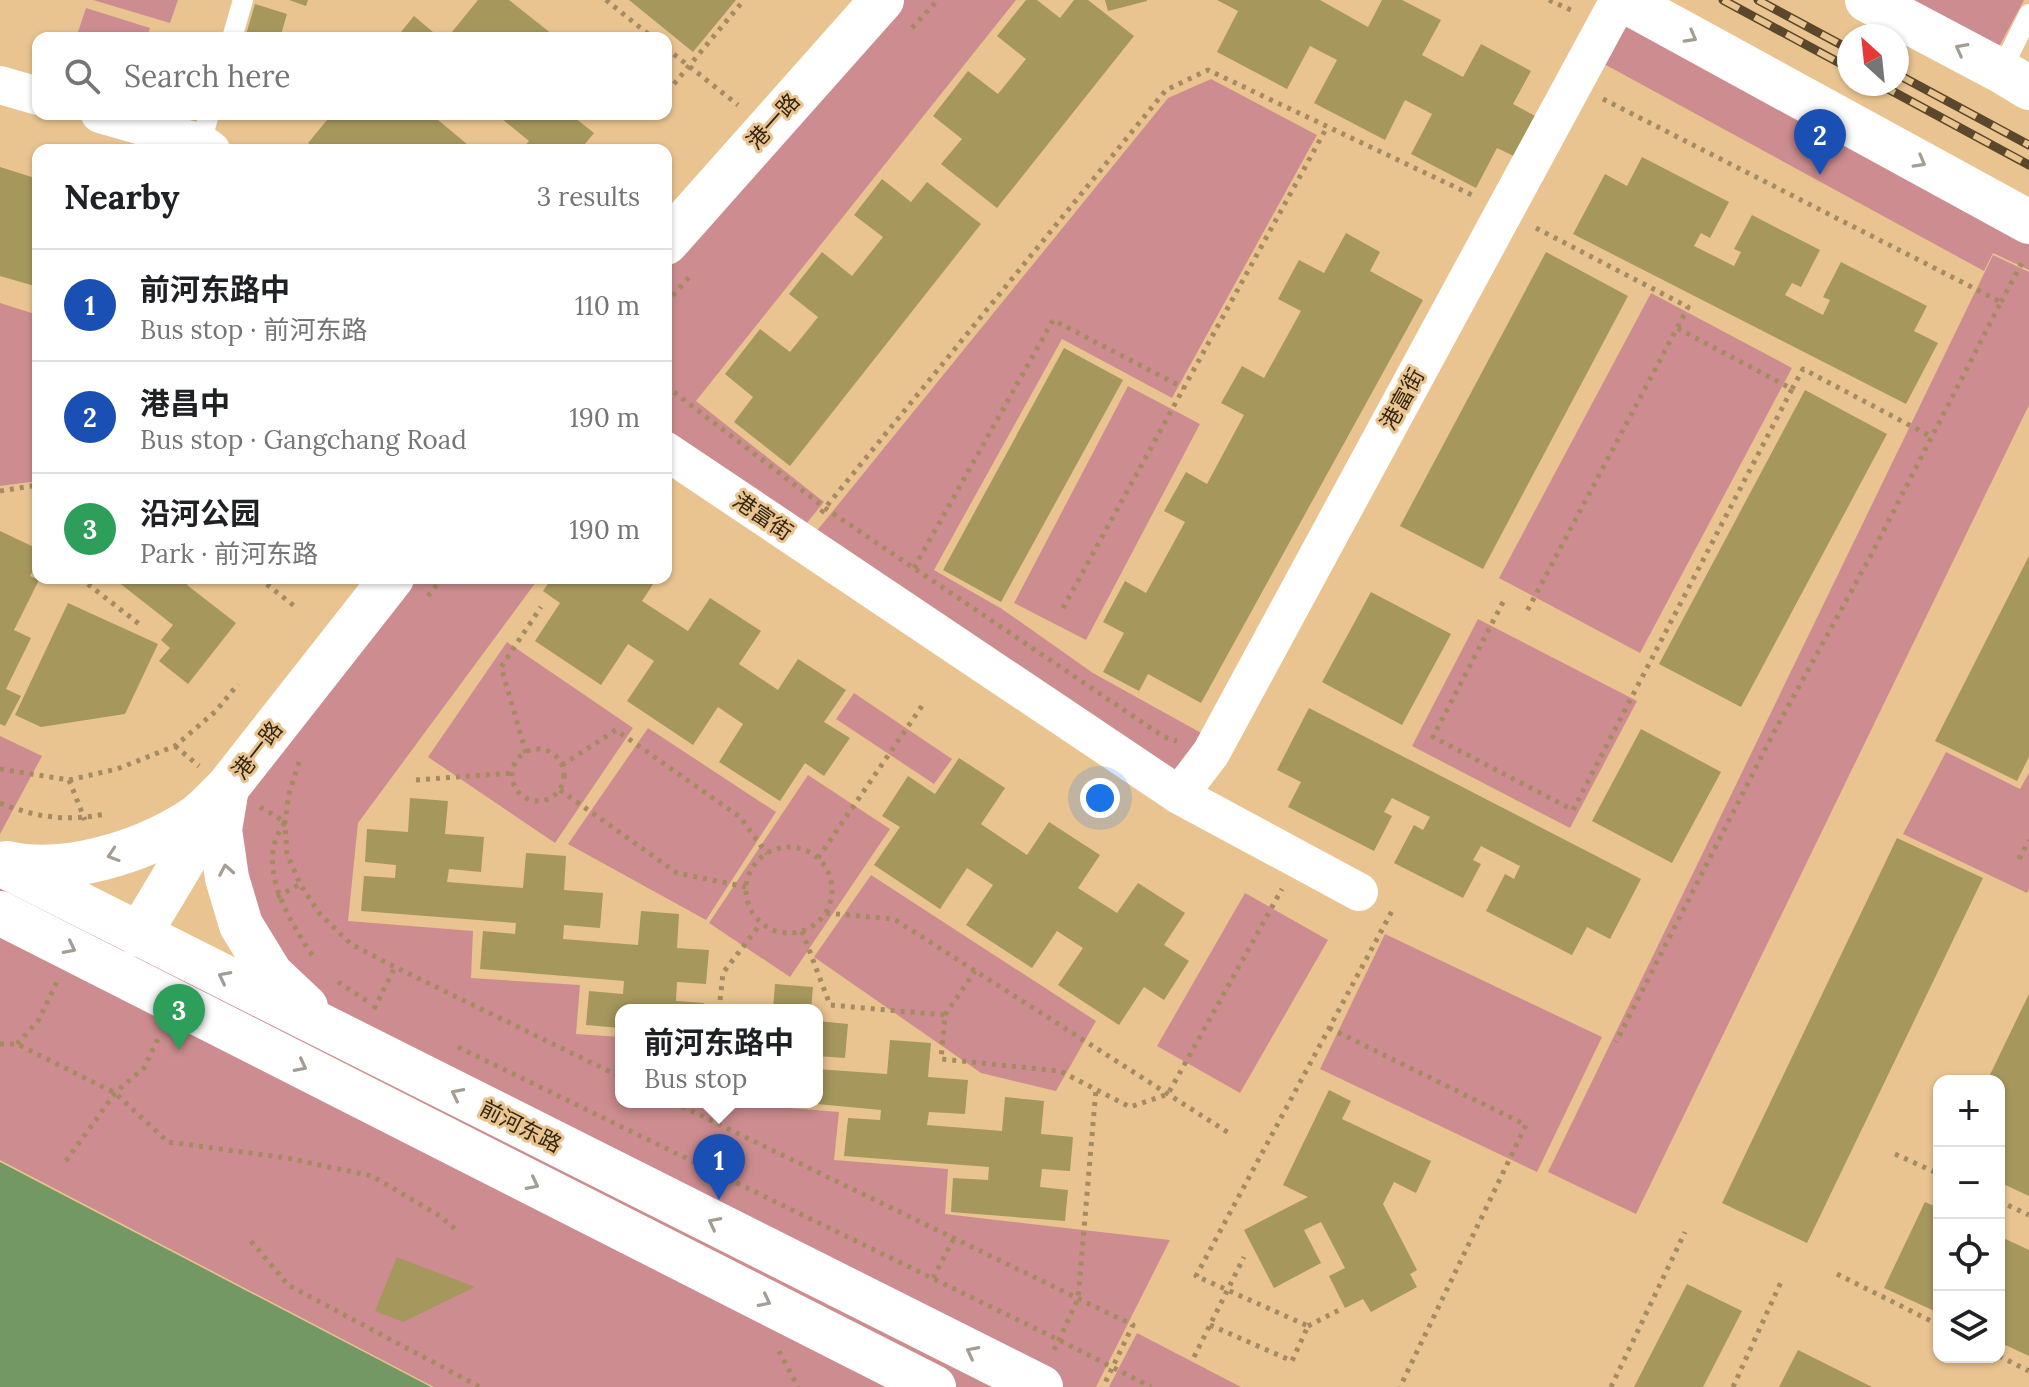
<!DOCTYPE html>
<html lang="en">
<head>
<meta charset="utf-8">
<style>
	:root { --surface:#fff; --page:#f2f2f2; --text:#202124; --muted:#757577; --line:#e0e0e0; --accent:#2767b9 }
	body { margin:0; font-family:Lora,"Noto Sans SC",serif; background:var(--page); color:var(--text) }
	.controls { position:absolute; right:24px; bottom:24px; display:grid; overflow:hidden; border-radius:16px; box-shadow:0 2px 6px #0004 }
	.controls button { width:72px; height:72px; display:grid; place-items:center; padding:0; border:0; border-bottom:2px solid var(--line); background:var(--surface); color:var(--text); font:40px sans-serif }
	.compass { position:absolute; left:1837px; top:24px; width:72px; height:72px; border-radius:50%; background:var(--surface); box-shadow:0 2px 6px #0004; rotate:333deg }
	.you { position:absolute; left:1100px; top:798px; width:28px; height:28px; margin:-20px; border:6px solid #fff; border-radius:50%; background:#1a73e8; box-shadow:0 0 0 12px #1a73e833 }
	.badge { display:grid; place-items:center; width:52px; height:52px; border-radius:50%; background:var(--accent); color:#fff; font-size:26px; font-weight:700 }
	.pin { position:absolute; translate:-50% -66px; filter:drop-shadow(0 2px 4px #0008) }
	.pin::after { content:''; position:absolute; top:42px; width:28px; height:24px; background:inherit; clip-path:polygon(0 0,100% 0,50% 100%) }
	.popup { position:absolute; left:615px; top:1004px; width:208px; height:104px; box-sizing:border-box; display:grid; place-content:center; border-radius:16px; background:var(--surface); filter:drop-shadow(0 2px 6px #0005); font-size:26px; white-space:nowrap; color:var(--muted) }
	.popup b { font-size:30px; color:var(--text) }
	.popup::after { content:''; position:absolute; left:50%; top:100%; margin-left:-16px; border:16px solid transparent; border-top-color:var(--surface) }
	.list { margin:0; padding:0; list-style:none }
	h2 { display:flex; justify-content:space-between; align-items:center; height:104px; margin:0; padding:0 32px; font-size:34px }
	h2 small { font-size:26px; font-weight:400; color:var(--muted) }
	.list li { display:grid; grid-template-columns:52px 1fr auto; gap:24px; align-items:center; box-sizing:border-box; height:112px; padding:0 32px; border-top:2px solid var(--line) }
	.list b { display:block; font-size:30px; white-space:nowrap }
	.list p { margin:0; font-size:26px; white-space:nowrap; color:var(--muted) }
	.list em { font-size:26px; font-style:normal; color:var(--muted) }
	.icon { flex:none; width:44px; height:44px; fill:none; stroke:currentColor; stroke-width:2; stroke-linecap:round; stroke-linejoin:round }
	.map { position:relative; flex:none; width:2029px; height:1387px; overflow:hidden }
	.search { position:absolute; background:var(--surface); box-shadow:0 2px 6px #0004; left:32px; top:32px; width:640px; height:88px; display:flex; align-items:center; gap:20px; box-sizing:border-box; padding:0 28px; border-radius:16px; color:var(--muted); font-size:30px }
	.panel { position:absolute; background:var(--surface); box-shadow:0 2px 6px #0004; left:32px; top:144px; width:640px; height:440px; border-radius:16px }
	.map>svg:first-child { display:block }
</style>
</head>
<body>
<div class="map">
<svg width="2029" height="1387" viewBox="0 0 2029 1387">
	<rect width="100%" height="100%" fill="#e9c490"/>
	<g fill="#cd8d90">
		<polygon points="93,0 178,0 170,23"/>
		<polygon points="892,0 1016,0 696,401 824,502 801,530 666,440 666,255"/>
		<polygon points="1886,0 2024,0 1994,56"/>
		<polygon points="1622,4 2029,225 2029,270 1993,253 1984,271 1593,58"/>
		<polygon points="86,8 150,28 147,38 76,38"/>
		<polygon points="1211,79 1317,135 1172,398 1062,339 934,570 1002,609 1093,673 1203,734 1174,781 811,538 1168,98"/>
		<polygon points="1993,255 2029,272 2029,405 1636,1214 1548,1172"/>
		<polygon points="1651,293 1792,368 1640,653 1499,578"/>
		<polygon points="0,303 38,315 38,481 0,486"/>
		<polygon points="1128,386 1200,424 1086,640 1014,603"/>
		<polygon points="402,578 539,578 358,823 348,921 473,931 471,978 580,985 576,1034 621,1037 621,1102 717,1102 839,1112 834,1160 948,1169 945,1214 1170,1240 1096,1387 1058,1387 317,1007 248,922 234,793"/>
		<polygon points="1478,619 1637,701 1570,828 1412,746"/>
		<polygon points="507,642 633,728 555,843 428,757"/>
		<polygon points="854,693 952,759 934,784 836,719"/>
		<polygon points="648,728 776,812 706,920 568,844"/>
		<polygon points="0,736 42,756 0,834"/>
		<polygon points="1946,752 2020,789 2029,773 2029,889 2027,893 1903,834"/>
		<polygon points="808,775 890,829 790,977 709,923"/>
		<polygon points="0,869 1035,1387 434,1387 0,1160"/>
		<polygon points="871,875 1096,1021 1056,1091 981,1073 814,957"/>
		<polygon points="1245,893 1328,940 1240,1093 1157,1046"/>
		<polygon points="1385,934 1602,1037 1537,1172 1320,1069"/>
		<polygon points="1137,1333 1241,1387 1109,1387"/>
	</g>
	<polygon fill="#749863" points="0,1162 431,1387 0,1387"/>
	<g fill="#a6975d">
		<polygon points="289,0 308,0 306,6"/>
		<polygon points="478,0 509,0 557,38 447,38"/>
		<polygon points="629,0 736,0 693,52"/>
		<polygon points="1026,0 1037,0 1060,18 1074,0 1088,0 1134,36 997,208 941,164 962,139 933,116 968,71 998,94 1026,59 997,36"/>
		<polygon points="1105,0 1147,0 1147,1 1108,11"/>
		<polygon points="1217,0 1320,0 1368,27 1382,0 1402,0 1441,20 1422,55 1463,77 1481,44 1531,71 1513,104 1539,118 1518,158 1497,148 1476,188 1411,154 1432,114 1405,100 1385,140 1314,103 1337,60 1310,46 1287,89 1217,52 1238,11"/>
		<polygon points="255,4 287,14 280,38 245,38"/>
		<polygon points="414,16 440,38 396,38"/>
		<polygon points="332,114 431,114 474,150 317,150 308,143"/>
		<polygon points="496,114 570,114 594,133 580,150 521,150 529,141"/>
		<polygon points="1642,157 1729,202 1710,238 1701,233 1694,246 1734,266 1741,252 1734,249 1752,215 1820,250 1801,287 1792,283 1785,295 1823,315 1830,300 1823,297 1841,262 1927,306 1914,331 1938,343 1906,404 1573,234 1605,174 1627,186"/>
		<polygon points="0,167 38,179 38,287 0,276"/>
		<polygon points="882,179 911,202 927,182 981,224 790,466 734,422 753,397 725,374 760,329 790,352 818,317 789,294 822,252 852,276 883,237 854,215"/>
		<polygon points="1346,233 1380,252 1370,271 1423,300 1201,703 1148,674 1139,691 1103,672 1124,633 1103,622 1125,581 1146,593 1185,522 1164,511 1186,472 1207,484 1244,415 1221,403 1242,366 1264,378 1301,311 1278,299 1299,260 1324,273"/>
		<polygon points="1546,252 1628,296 1483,569 1400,526"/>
		<polygon points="1064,348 1123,380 1001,602 943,570"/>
		<polygon points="1805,390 1887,434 1741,707 1659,664"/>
		<polygon points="0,531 38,549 38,561 30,576 39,580 14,630 31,638 6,689 21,696 5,726 0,724"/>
		<polygon points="2029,556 2029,757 2017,781 1935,741"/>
		<polygon points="113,578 193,578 187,585 236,623 188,684 159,661 170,648 161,640 173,625"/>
		<polygon points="552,578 657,578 642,601 688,631 710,598 761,631 739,664 778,690 798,659 846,690 824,722 850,738 824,776 805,763 780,801 719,762 743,724 718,707 693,745 627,701 654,661 628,644 601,685 535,641 560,603 543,591"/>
		<polygon points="1371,592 1451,634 1402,725 1322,682"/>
		<polygon points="68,603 158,644 125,714 41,727 15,715"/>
		<polygon points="1309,708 1641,879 1610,939 1587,927 1572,955 1486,911 1505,874 1514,879 1520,866 1481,846 1473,860 1481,864 1463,898 1394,863 1414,825 1423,830 1430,817 1392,798 1384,812 1392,816 1374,851 1288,807 1301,782 1277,770"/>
		<polygon points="1641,729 1721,772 1672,863 1592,821"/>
		<polygon points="959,758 1005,788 981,824 1027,855 1049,822 1100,855 1078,888 1117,913 1138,883 1185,913 1164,945 1189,961 1164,1000 1144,987 1119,1025 1058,985 1083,948 1057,931 1032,968 966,925 993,885 967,868 940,909 874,865 900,827 882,816 908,776 935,794"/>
		<polygon points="410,798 448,801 445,834 484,837 481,872 449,869 447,882 523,888 526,853 566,856 564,890 603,893 600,928 564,925 563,939 638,945 641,911 679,914 677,948 709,950 706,984 677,982 676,1001 704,1003 703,1010 621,1010 621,1028 586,1025 589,991 623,994 624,981 480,969 483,931 515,934 516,923 361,911 364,876 395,878 396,865 365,862 367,829 408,832"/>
		<polygon points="1897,838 1983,878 1807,1243 1722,1203"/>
		<polygon points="775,984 813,987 811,1010 773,1010"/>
		<polygon points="2029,994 2029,1196 1999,1182 1999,1081 1987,1081"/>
		<polygon points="817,1021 848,1024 845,1058 817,1056"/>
		<polygon points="890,1040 931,1043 928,1077 968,1080 965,1114 929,1112 927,1125 1002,1131 1005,1097 1044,1101 1041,1134 1073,1137 1070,1171 1042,1169 1040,1187 1068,1190 1065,1221 951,1212 953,1178 988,1180 989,1167 844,1156 848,1118 880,1120 881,1110 817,1104 817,1069 887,1074"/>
		<polygon points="1329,1090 1351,1101 1342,1119 1431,1161 1416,1193 1394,1182 1383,1204 1417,1270 1410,1274 1417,1287 1371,1312 1363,1299 1345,1308 1329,1276 1345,1268 1321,1222 1304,1230 1321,1263 1274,1288 1244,1230 1308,1197 1283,1185"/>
		<polygon points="1925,1202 1939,1208 1939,1313 1884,1288"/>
		<polygon points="1999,1236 2029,1250 2029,1356 1999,1342"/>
		<polygon points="397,1257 475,1287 403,1322 375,1311"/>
		<polygon points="1687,1284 1742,1311 1703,1387 1634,1387"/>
		<polygon points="1798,1350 1872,1387 1779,1387"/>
	</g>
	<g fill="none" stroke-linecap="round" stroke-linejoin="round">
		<g stroke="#a68a61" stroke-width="5" stroke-dasharray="4 6" stroke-linecap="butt">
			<polyline points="606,0 653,38"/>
			<polyline points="1549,0 1573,11"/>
			<polyline points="912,28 938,0"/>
			<polyline points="666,48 738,105"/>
			<polyline points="674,84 744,0"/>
			<polyline points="1603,99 2001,302 1870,557 1773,734 1616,1042"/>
			<polyline points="1536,228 1688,307 1677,328"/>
			<polyline points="2001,302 2024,259"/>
			<polyline points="666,303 692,274"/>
			<polyline points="666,386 825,508 1164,737 1177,741"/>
			<polyline points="1792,389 1803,369 1932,437"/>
			<polyline points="0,491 38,485"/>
			<polyline points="821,513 1166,90 1208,70 1474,196"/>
			<polyline points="914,568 1053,320 1184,388"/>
			<polyline points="80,578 143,627"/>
			<polyline points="259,578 298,609"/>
			<polyline points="428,596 442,578"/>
			<polyline points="1503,602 1433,737 1573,810 1792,389 1677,328 1526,613"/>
			<polyline points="1063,608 1327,127"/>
			<polyline points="175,746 199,766"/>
			<circle cx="538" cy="775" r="26"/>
			<polyline points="526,753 501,667 541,607"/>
			<polyline points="299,762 289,794 285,822 287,854 300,884 319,913 351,944 395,967 621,1077"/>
			<polyline points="562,765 616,730 740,817 767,854"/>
			<polyline points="0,769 69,780 117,769 175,746 216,711 238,684"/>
			<polyline points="69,780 85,820"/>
			<polyline points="416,780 512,773"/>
			<polyline points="560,790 677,873 746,887"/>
			<path d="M0 803C35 817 67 822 104 814"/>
			<path d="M260 807 285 822C282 827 278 833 276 839 262 878 293 926 314 958"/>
			<circle cx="789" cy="890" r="43"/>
			<polyline points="818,858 924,703"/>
			<polyline points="2019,859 2029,840"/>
			<polyline points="277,897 300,884"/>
			<polyline points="826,913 894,919 1232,1135"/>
			<polyline points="802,931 830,1005 945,1015 941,1059 1060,1071 1130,1107 1168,1094 1282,889"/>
			<polyline points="338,982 370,1003"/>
			<polyline points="374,1009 395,967"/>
			<polyline points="719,1010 723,973 761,923"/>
			<polyline points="945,1015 975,971"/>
			<polyline points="1329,1028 1526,1125 1400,1387"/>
			<polyline points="0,1044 17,1044 115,1093 168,1142 287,1158 372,1176 440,1216 455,1229"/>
			<polyline points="17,1044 38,1021 57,982"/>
			<polyline points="458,1047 1059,1340 1151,1387"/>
			<polyline points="673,1102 1133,1325 1103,1387"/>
			<polyline points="1895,1154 1939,1174"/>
			<polyline points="66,1161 115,1093 144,1068 159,1037"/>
			<polyline points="1999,1201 2029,1215"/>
			<polyline points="251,1241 288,1285 480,1387"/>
			<polyline points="1837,1274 1939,1325"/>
			<polyline points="933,1278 954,1238"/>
			<polyline points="1210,1325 1292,1361 1308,1326 1196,1276 1392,911"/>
			<polyline points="1308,1326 1339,1310"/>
			<polyline points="1054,1350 1078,1299 1096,1089"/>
			<polyline points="779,1351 798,1387"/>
			<polyline points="1999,1356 2029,1371"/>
			<polyline points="1194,1357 1244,1257"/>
			<polyline points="1611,1387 1685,1232"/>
			<polyline points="1733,1387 1781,1282"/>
		</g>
		<g stroke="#fff" stroke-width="20">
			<polyline points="232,38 243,0"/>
			<polyline points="2001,71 2029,14"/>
			<polyline points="201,143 209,114"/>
		</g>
		<g stroke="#fff" stroke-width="38">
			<polyline points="0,85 38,96"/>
			<polyline points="100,114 201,143 211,150"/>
			<polyline points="666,451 1179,795 1211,753 1619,0"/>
			<polyline points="1179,795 1359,892"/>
		</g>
		<g stroke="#fff" stroke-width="44">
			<polyline points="666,243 882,0"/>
			<polyline points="139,935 227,788 392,578"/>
		</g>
		<g stroke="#fff" stroke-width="44">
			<polyline points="227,788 220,830 227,878 241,925 271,974 306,1007"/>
			<path d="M7 863C65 876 141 852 190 821 204 813 215 799 227 788"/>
			<polyline points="0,864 1041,1387"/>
			<polyline points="0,913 934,1387"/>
		</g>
		<g stroke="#fff" stroke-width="44">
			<polyline points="1623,0 2029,222"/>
			<polyline points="1867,0 2001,71 2029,88"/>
		</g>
		<defs>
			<g id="rail">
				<polyline points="1723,0 1849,68"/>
				<polyline points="1758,0 1849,49"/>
				<polyline points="1897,74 2029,145"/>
				<polyline points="1879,84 2029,165"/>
			</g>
		</defs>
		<use href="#rail" stroke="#5b482c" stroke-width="9"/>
		<use href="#rail" stroke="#e9c490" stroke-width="6" stroke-dasharray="18" stroke-linecap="butt"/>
	</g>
	<defs><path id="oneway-chevron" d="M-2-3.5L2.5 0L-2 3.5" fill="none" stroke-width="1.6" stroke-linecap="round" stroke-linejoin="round" transform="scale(2)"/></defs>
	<g stroke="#a39d93">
		<use href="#oneway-chevron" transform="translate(1691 37) rotate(29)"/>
		<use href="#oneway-chevron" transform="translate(1961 49) rotate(-152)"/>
		<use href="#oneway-chevron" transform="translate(1920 162) rotate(29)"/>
		<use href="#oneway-chevron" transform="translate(113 855) rotate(162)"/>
		<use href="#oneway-chevron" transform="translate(226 870) rotate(-100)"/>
		<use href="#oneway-chevron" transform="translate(70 948) rotate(27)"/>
		<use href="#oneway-chevron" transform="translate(224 977) rotate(-153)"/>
		<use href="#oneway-chevron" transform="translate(301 1066) rotate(27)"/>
		<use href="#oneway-chevron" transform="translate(457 1094) rotate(-153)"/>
		<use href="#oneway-chevron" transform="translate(533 1184) rotate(27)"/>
		<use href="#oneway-chevron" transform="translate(714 1223) rotate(-153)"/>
		<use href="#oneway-chevron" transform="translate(765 1301) rotate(27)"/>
		<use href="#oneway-chevron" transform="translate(972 1352) rotate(-153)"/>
	</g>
	<g text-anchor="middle" stroke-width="6" stroke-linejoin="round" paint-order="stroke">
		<g font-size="22" fill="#332510" stroke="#e9c490">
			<text transform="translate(773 121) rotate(-48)" y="8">港一路</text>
			<text transform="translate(1402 399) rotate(-61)" y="8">港富街</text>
			<text transform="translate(763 516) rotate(34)" y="8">港富街</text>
			<text transform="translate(257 750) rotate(-52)" y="8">港一路</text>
			<text transform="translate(521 1126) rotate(27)" y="8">前河东路</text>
		</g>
	</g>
</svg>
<div class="controls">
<button>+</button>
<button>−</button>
<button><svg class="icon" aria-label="locate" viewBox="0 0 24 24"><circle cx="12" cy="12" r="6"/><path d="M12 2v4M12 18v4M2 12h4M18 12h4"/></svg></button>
<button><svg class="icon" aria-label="layers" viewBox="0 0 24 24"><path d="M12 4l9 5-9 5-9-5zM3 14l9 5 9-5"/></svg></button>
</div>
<svg class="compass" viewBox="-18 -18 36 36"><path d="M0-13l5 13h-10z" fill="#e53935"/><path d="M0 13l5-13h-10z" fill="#757577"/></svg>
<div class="you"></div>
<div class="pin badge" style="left:719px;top:1200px;background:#1a4fb4">1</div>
<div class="popup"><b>前河东路中</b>Bus stop</div>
<div class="pin badge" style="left:1820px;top:175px;background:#1a4fb4">2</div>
<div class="pin badge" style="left:179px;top:1050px;background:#2e9e5b">3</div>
<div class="search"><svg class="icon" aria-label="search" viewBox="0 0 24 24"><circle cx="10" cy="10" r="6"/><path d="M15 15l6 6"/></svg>Search here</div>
<section class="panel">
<h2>Nearby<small>3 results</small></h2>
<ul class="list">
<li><span class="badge" style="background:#1a4fb4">1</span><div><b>前河东路中</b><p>Bus stop · 前河东路</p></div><em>110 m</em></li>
<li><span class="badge" style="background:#1a4fb4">2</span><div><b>港昌中</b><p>Bus stop · Gangchang Road</p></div><em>190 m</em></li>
<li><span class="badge" style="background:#2e9e5b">3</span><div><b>沿河公园</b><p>Park · 前河东路</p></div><em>190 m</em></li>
</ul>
</section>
</div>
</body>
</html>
